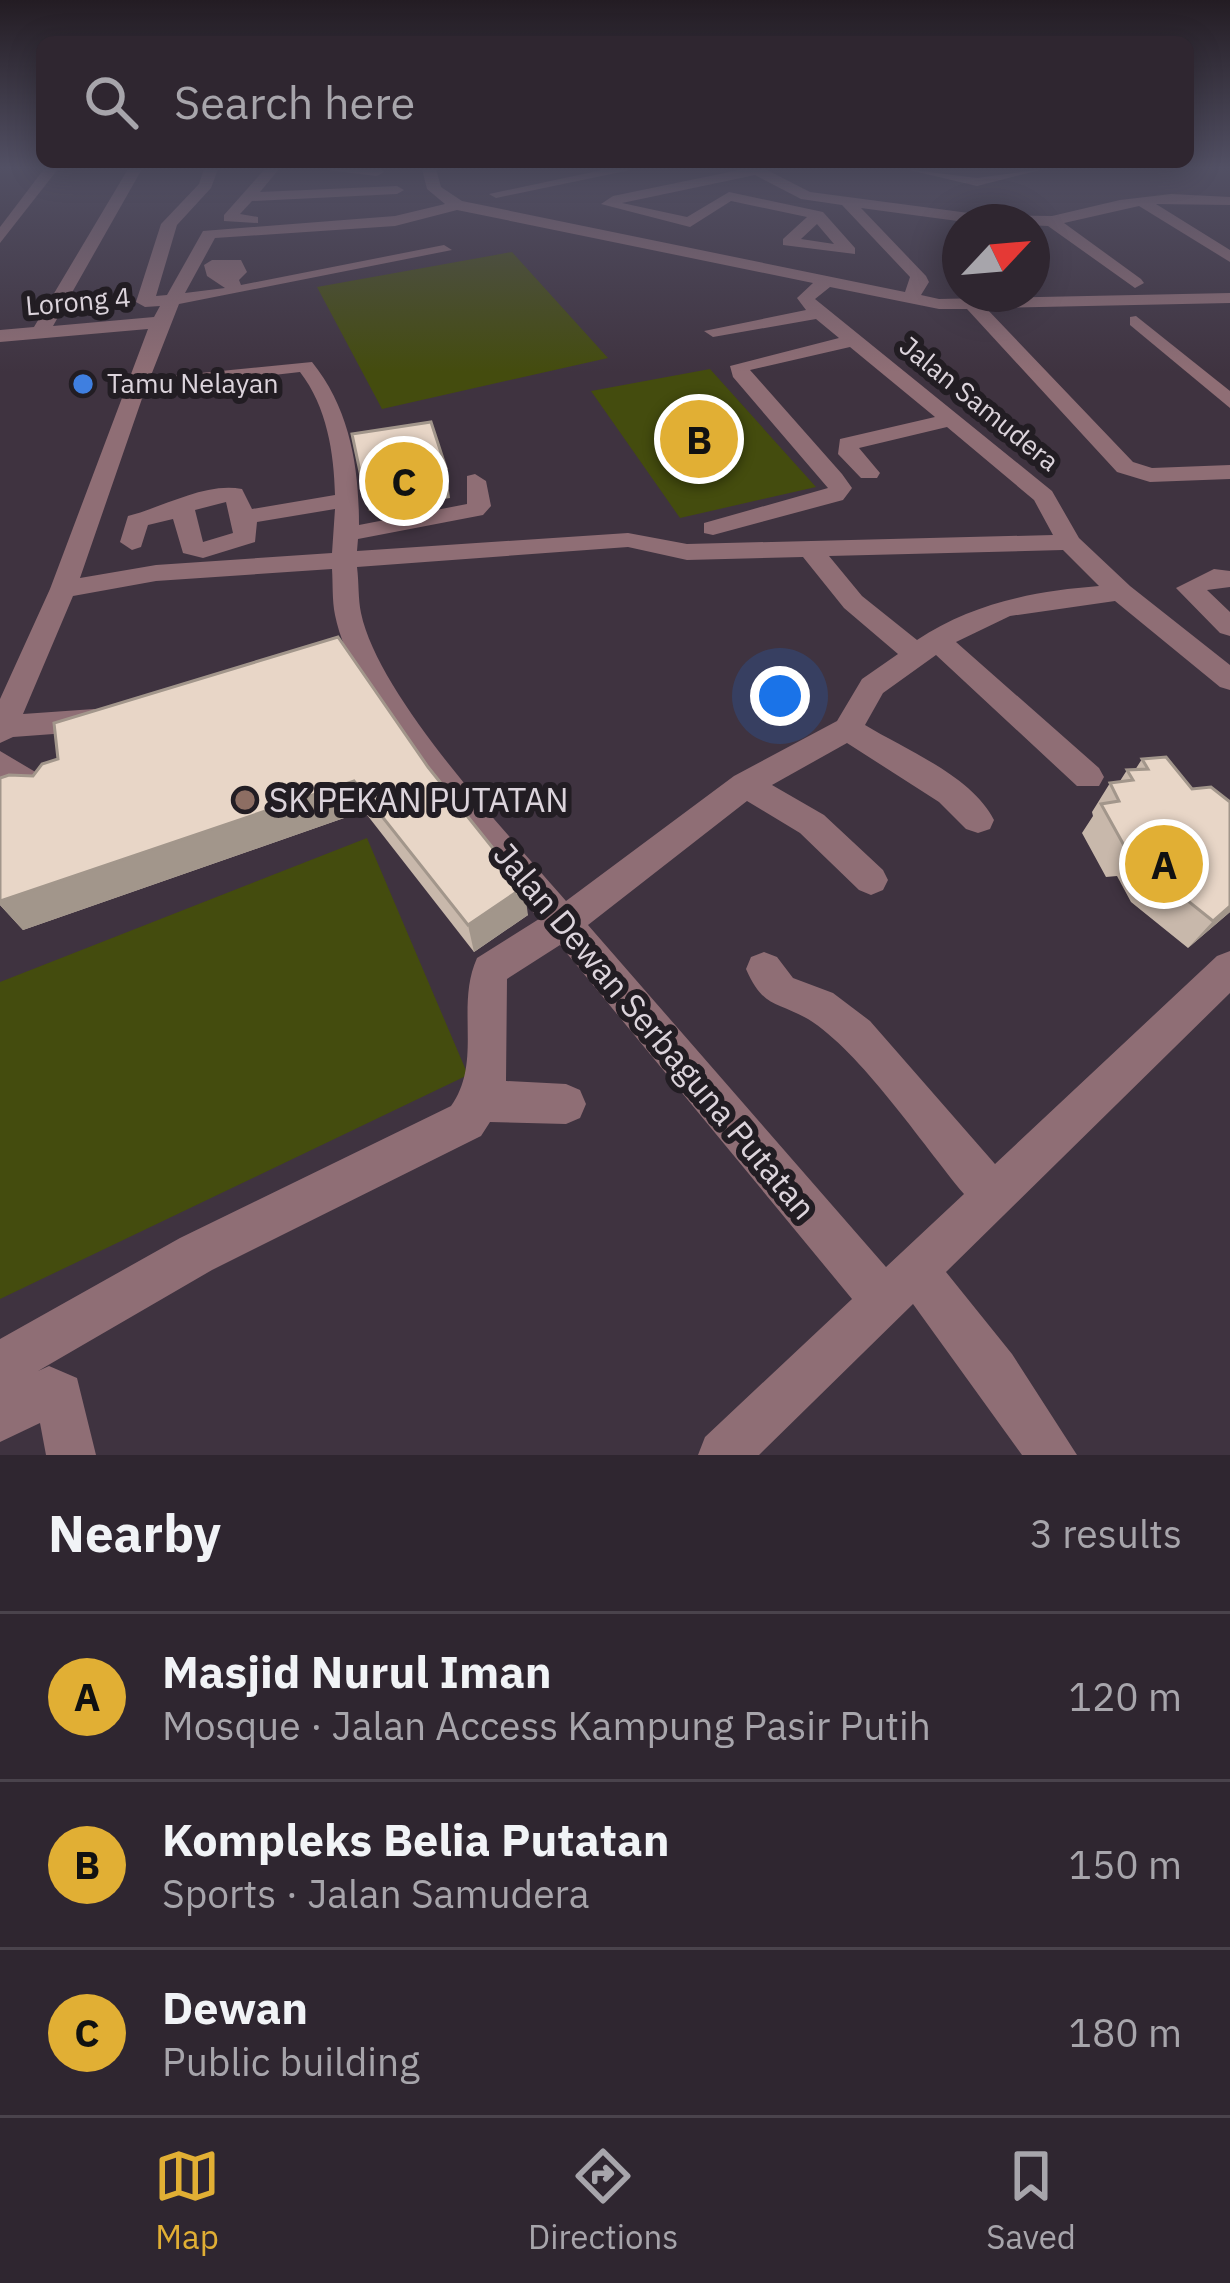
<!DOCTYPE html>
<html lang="en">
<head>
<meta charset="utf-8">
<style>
	:root { --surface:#2f2630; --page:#3b323c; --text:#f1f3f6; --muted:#a7a5ab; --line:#4a434c; --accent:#e1af34 }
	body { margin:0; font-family:"IBM Plex Sans",sans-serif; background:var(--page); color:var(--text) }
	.compass { position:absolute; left:942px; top:204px; width:108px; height:108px; border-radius:50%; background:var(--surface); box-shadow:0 6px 30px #0003; rotate:64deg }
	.you { position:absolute; left:780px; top:696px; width:42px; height:42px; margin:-30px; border:9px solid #fff; border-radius:50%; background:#1a73e8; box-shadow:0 0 0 18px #1a73e833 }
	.badge { display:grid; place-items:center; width:78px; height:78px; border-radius:50%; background:var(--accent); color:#111; font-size:39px; font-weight:700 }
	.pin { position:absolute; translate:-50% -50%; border:6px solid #fff; box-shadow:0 3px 12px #0006 }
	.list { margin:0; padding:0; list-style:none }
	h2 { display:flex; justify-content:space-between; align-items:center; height:156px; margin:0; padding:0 48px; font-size:51px }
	h2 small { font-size:39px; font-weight:400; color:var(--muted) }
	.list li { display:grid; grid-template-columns:78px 1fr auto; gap:36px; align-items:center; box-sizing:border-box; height:168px; padding:0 48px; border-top:3px solid var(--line) }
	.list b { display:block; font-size:45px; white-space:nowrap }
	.list p { margin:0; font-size:39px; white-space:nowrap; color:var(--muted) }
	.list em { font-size:39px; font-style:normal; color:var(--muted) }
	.icon { flex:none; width:66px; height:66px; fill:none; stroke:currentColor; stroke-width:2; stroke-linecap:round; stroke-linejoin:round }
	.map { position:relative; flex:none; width:1230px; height:1455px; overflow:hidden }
	.search { position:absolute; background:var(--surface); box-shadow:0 6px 30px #0003; left:36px; right:36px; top:36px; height:132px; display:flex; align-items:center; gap:30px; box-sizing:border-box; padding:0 42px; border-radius:18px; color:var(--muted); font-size:45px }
	.sheet { height:660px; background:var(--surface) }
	nav { display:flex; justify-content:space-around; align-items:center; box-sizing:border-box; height:168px; border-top:3px solid var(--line); background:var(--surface); font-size:33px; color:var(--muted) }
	nav a { display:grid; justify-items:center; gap:6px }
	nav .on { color:var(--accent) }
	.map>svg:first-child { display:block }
</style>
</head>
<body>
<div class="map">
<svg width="1230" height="1455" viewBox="0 0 1230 1455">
	<rect width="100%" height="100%" fill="#3f3340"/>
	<g fill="#444c0e">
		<polygon points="512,252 608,358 382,409 317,287"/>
		<polygon points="710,369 816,487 680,518 591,391"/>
		<polygon points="367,838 468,1075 0,1299 0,982"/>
	</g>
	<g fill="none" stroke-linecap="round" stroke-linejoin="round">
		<g fill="#8f6e75" fill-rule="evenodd">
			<polygon points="44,169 58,169 0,243 0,227"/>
			<path d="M128 169H142L53 326 154 317 160 306 145 307 136 302 161 224 199 184 204 169H218L211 188 177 225 156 296 167 295 203 231 395 216 445 204 427 189 422 169H436L441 187 462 201 905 292 910 277 842 205 801 199 755 175 622 203 687 217 729 192 823 212 855 248V254L783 245V239L807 217 731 201 690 227 601 204 613 196 744 169H765L810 192 984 215 1052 216 1120 200 1171 194 1230 197V205L1156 204 1230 250V262L1139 206 1064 223 1141 279 1144 283 1135 288 1048 226 965 222 861 208 926 276 929 282 921 295 939 299 1230 293V303L986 308 1133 462 1152 468 1230 465V479L1150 482 1117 472 967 309H939L830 287 815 299 1052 491 1079 538 1130 586 1230 665V690L1220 687 1115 601 1010 616 956 642 1099 768 1104 777 1099 786H1077L936 655 883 693 865 725C906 750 972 776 994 820L990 829 978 833 966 829 939 802 847 743 772 785 824 815 883 870 888 880 883 890 871 895 859 890 800 833 747 801 588 925 886 1267 964 1194C922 1144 861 1052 808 1019 776 1001 763 1008 746 969L751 957 764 952 777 957 793 978 833 993 870 1021 995 1164 1217 956 1230 951V993L946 1272 1012 1354 1077 1455H1022L913 1304 759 1455H698L705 1437 852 1299 560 945 507 979 506 1081 566 1084 580 1090 586 1104 580 1118 566 1124 490 1122 481 1136 212 1270 38 1371 49 1366 77 1378 96 1455H46L40 1423 0 1442V1339L180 1238 451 1106C483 1061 455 1007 477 958L539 919C479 847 353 705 335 615 332 600 333 584 332 569L156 581 73 596 23 714 94 709 105 712 109 720 105 728 94 731 13 737 0 743V699L50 589 148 329 0 342V330L34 327ZM457 210 813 283 797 298 806 310 704 331 713 337 816 319 839 338 730 366 733 377 828 488 704 523V533L713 535 843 500 852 488 842 474 750 370 850 347 935 417 840 439 838 454 861 478H877L880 473 859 448 947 427 1034 500 1053 535 687 544 628 533 357 551 358 539 483 515 491 506 486 481 475 474 467 476V504L359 525C359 467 350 409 312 362L150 378 179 304 452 250 444 245 241 285 239 280 247 272 241 260H212L204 265 207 276 225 288 185 293 215 238 395 226ZM817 224 834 244 801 239ZM300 372C327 407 334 453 335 495L252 509 242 489C205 482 164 507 128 516L120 542 132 550 141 547 148 525 173 519 183 553 203 558 255 542 257 522 335 509 332 553 156 565 80 578 145 390ZM226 502 233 533 203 542 195 510ZM628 547 687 560 803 557 844 608 898 654 862 679 837 721 734 776 566 901C508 834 379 698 361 613 358 599 359 582 357 567ZM1063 550 1099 586C1035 591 972 603 917 640L862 596 829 556Z"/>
			<polygon points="265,169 279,169 260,192 397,186 404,190 397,194 252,201 240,214 258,217 258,223 224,221 224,215"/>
			<polygon points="319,169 381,169 384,172 377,176"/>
			<polygon points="607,169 635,169 496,198 489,194"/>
			<polygon points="905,169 977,178 1044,169 977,186"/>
			<polygon points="1136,316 1230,391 1230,408 1130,325 1130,317"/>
			<polygon points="1214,569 1230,571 1230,587 1207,590 1230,612 1230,636 1220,633 1176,588"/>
			<path d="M0 751 54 783 59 792 54 801C33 808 17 791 0 779Z"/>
		</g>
	</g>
	<g fill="#c8b8ab">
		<polygon points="338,637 528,915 474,952 364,811 23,930 0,905 0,778 33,776 58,759"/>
		<polygon points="1142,759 1230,912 1188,948 1131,902 1117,876 1106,877 1082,833 1093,816 1092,812 1110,783 1120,781 1127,770 1135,770"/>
	</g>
	<g fill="#a2968b">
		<polygon points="446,468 450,498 369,511 362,481"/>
		<polygon points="354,781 364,811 23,930 0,905 0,901"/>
		<polygon points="524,887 528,915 474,952 468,925"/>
		<polygon points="1230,906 1230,912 1188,948 1213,921"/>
	</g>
	<g fill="#e8d6c7" stroke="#a2968b" stroke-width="3">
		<polygon points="431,422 446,468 362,481 352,434"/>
		<polygon points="338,637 428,767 524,887 468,925 354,781 0,901 0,778 9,775 33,776 42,764 58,759 54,723"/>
		<polygon points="1166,757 1192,789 1211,787 1230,802 1230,906 1213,921 1153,873 1138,847 1126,849 1101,804 1119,801 1110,783 1133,780 1127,770 1148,769 1142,759"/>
	</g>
	<linearGradient id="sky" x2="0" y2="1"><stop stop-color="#231c23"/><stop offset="0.45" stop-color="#525064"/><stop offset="1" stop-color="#525064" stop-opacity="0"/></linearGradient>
	<rect width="1230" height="372" fill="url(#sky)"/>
	<circle fill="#3f7fe0" stroke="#221d23" stroke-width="4.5" cx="83" cy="384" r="12"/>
	<circle fill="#8d6e63" stroke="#221d23" stroke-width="4.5" cx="245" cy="800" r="12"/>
	<g text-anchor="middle" stroke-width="12" stroke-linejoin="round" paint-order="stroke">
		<g font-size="27" fill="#dcd4dc" stroke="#221d23">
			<text transform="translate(78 302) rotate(-5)" y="9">Lorong 4</text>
			<text transform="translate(979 404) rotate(39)" y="9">Jalan Samudera</text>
		</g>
		<g font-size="27" fill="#dcd4dc" stroke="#221d23" text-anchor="start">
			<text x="107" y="393">Tamu Nelayan</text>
		</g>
		<g font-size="33" fill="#dcd4dc" stroke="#221d23" text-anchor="start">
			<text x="269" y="812">SK PEKAN PUTATAN</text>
		</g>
		<g font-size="33" fill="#dcd4dc" stroke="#221d23">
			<text transform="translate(655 1031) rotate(50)" y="12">Jalan Dewan Serbaguna Putatan</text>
		</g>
	</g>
</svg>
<svg class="compass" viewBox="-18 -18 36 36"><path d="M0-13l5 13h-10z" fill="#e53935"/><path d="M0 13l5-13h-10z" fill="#a7a5ab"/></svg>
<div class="you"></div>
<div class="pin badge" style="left:1164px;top:864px">A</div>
<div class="pin badge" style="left:699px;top:439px">B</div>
<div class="pin badge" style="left:404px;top:481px">C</div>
<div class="search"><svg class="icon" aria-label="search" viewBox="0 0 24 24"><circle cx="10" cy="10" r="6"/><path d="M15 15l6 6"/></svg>Search here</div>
</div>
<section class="sheet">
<h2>Nearby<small>3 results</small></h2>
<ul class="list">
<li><span class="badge">A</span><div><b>Masjid Nurul Iman</b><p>Mosque · Jalan Access Kampung Pasir Putih</p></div><em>120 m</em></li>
<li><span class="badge">B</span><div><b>Kompleks Belia Putatan</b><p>Sports · Jalan Samudera</p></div><em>150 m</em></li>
<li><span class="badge">C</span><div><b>Dewan</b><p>Public building</p></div><em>180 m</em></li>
</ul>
</section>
<nav>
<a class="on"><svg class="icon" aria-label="map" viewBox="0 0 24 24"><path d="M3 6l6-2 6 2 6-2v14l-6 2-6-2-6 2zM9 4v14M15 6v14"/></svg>Map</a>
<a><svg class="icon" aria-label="directions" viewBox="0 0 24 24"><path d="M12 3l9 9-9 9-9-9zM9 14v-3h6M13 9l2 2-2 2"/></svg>Directions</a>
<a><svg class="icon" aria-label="saved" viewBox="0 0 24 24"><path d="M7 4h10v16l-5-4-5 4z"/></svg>Saved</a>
</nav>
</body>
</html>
